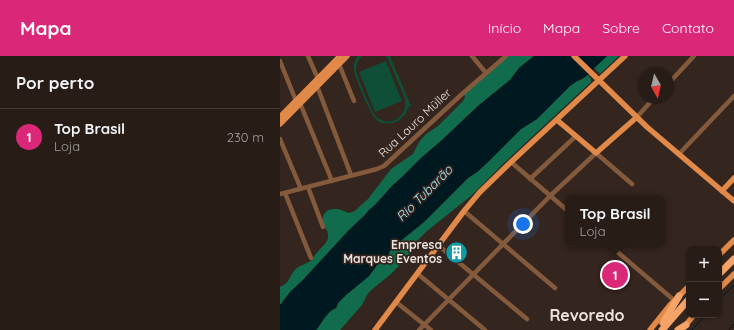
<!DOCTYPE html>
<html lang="pt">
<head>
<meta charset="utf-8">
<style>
	:root { --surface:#271c16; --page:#2f251f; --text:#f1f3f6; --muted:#a4a1a1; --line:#433a35; --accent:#db2777 }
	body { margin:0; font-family:Quicksand,sans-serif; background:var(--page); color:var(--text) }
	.controls { position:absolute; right:12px; bottom:12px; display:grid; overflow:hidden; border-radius:8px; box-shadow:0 1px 3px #0004 }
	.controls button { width:36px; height:36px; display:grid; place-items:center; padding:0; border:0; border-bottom:1px solid var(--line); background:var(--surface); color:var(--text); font:20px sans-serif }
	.compass { position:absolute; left:358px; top:12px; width:36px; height:36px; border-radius:50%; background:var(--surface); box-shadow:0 1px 3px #0004; rotate:172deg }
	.you { position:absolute; left:243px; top:168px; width:14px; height:14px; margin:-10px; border:3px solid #fff; border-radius:50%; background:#1a73e8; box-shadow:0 0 0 6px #1a73e833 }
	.badge { display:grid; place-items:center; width:26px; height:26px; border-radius:50%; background:var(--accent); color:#fff; font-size:13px; font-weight:700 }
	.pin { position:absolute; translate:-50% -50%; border:2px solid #fff; box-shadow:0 1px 4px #0006 }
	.popup { position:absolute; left:285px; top:139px; width:100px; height:52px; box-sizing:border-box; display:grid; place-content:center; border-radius:8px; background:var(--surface); filter:drop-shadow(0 1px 3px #0005); font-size:13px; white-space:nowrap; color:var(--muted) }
	.popup b { font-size:15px; color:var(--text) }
	.popup::after { content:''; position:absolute; left:50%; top:100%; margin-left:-8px; border:8px solid transparent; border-top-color:var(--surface) }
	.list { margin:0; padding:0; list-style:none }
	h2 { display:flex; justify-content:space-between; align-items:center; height:52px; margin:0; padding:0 16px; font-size:17px }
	h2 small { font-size:13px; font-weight:400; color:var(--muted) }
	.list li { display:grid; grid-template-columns:26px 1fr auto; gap:12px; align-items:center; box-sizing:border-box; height:56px; padding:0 16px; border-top:1px solid var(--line) }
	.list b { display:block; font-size:15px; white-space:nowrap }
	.list p { margin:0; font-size:13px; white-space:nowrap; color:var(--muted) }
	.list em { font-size:13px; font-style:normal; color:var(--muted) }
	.map { position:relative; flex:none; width:454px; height:274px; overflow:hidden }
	header { display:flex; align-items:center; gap:24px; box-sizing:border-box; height:56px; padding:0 20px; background:var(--accent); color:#fff }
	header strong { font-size:19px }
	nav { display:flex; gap:22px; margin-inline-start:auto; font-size:14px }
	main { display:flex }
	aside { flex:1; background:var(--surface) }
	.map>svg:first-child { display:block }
</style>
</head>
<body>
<header>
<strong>Mapa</strong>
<nav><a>Início</a><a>Mapa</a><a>Sobre</a><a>Contato</a></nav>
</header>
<main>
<aside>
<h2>Por perto<small></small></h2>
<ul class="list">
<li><span class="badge">1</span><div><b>Top Brasil</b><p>Loja</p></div><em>230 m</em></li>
</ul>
</aside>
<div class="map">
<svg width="454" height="274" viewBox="0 0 454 274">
	<rect width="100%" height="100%" fill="#34251e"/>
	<g fill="#0f4e37">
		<path d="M78 0H82C78 4 76 9 76 14 77 20 90 52 94 57 95 59 96 61 98 62 112 72 128 59 125 43L109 5 106 0H110L131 50C127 52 128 53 126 57 123 62 118 66 112 67 105 68 99 67 95 62 90 57 75 22 74 14 73 9 75 4 78 0Z"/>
		<polygon points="106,5 122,45 95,56 79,16"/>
	</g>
	<g fill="#106c4c">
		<path d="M228 0H254L239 12 230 24 198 50 161 85 141 102 122 121 112 130 95 149 89 154 84 160 69 174 22 225 11 235 0 249V231C11 226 8 221 15 214 19 209 27 208 32 204 35 196 48 188 48 181 49 175 44 171 43 166 41 157 49 152 57 153 61 153 65 156 69 157L75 155 79 151 88 143 111 113 133 98 139 86 146 78 158 70 183 45 185 41 184 38Z"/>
		<polygon points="327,0 339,0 320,18 314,12"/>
		<path d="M308 19 311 23V26L224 107 191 140 147 175 139 183 127 201 111 218 90 235 87 239 82 249 60 274H36C42 267 47 255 56 252L58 247 66 239 89 220 97 209 106 204 110 195 113 191 144 166 188 122 197 116 209 105 241 73 257 63 290 30 297 25 301 24Z"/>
	</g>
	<path fill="#00181f" d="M254 0H327L305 21 297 25 290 30 257 63 241 73 209 105 197 116 188 122 144 166 113 191 110 195 106 204 97 209 89 220 66 239 58 247 56 252C47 255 42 267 36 274H0V249L11 235 22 225 69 174 84 160 89 154 95 149 112 130 122 121 141 102 161 85 198 50 230 24 239 12Z"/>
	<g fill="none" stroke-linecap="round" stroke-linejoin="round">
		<g stroke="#00181f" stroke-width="1">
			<polyline points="439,244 454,229"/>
			<polyline points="412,274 425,259"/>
			<polyline points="449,274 454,268"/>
		</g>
		<g stroke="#845a3d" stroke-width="4.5">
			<polyline points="28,0 38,23"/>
			<polyline points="192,0 206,17"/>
			<polyline points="0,5 16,45"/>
			<polyline points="59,8 74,45"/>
			<polyline points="388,28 414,0"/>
			<polyline points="37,30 71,119"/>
			<polyline points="20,47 52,125"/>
			<polyline points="357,61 374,42"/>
			<polyline points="0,83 21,133"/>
			<polyline points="399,98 454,40"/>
			<polyline points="231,106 288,155"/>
			<polyline points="250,123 296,80"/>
			<polyline points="28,131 43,171"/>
			<polyline points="5,137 31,202"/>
			<polyline points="0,138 97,113 104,110 182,38 226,0"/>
			<polyline points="184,155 275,232"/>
			<polyline points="328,188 395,245"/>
			<polyline points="159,190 247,263"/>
			<polyline points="138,218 205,274"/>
			<polyline points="116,246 151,274"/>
			<polyline points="139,274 270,140 316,97 352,128"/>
		</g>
		<g stroke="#e08949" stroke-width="5.5">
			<polyline points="294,0 367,71 454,145"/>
			<polyline points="0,61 60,0"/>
			<polyline points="277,64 316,97 357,61"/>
			<polyline points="0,68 67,0"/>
			<polyline points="442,135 454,122"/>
			<polyline points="439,199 454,184"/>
			<polyline points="439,233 454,218"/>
			<polyline points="404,271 414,259"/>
			<polyline points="95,274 184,155 200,136 231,106 345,0"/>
			<polyline points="370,274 390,249 409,230"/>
		</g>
		<g stroke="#f6a367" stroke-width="7">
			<polyline points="439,218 454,203"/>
			<polyline points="383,267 399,240"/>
			<polyline points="382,274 409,243"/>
			<polyline points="398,274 406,269"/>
		</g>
	</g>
	<defs>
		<symbol id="building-disc" viewBox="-11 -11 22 22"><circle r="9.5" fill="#0f9aa8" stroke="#34251e"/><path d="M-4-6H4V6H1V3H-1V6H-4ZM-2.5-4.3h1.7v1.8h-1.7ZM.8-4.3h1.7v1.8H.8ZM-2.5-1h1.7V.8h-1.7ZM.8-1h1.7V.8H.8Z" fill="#fff"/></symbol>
	</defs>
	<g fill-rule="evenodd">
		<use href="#building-disc" x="164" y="184" width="25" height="25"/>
	</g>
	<g text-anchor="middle" stroke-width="3.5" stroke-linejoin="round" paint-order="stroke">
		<g font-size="12" fill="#ede3de" stroke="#34251e">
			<text transform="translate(135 67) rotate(-43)" y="4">Rua Lauro Müller</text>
		</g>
		<g font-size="12" font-weight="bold" fill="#ede3de" stroke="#34251e" text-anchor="end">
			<text x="162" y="193">Empresa<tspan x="162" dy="14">Marques Eventos</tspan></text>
		</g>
		<g font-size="13" font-style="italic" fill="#9fe6f9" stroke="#34251e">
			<text transform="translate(144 137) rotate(-45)" y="5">Rio Tubarão</text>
		</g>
		<g font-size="16" font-weight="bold" fill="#ede3de" stroke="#34251e">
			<text x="307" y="265">Revoredo</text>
		</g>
	</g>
</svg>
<div class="controls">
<button>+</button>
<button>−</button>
</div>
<svg class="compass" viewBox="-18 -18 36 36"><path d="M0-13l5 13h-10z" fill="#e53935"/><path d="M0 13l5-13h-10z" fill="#a4a1a1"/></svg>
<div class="you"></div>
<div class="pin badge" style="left:335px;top:219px">1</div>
<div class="popup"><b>Top Brasil</b>Loja</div>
</div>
</main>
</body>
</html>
